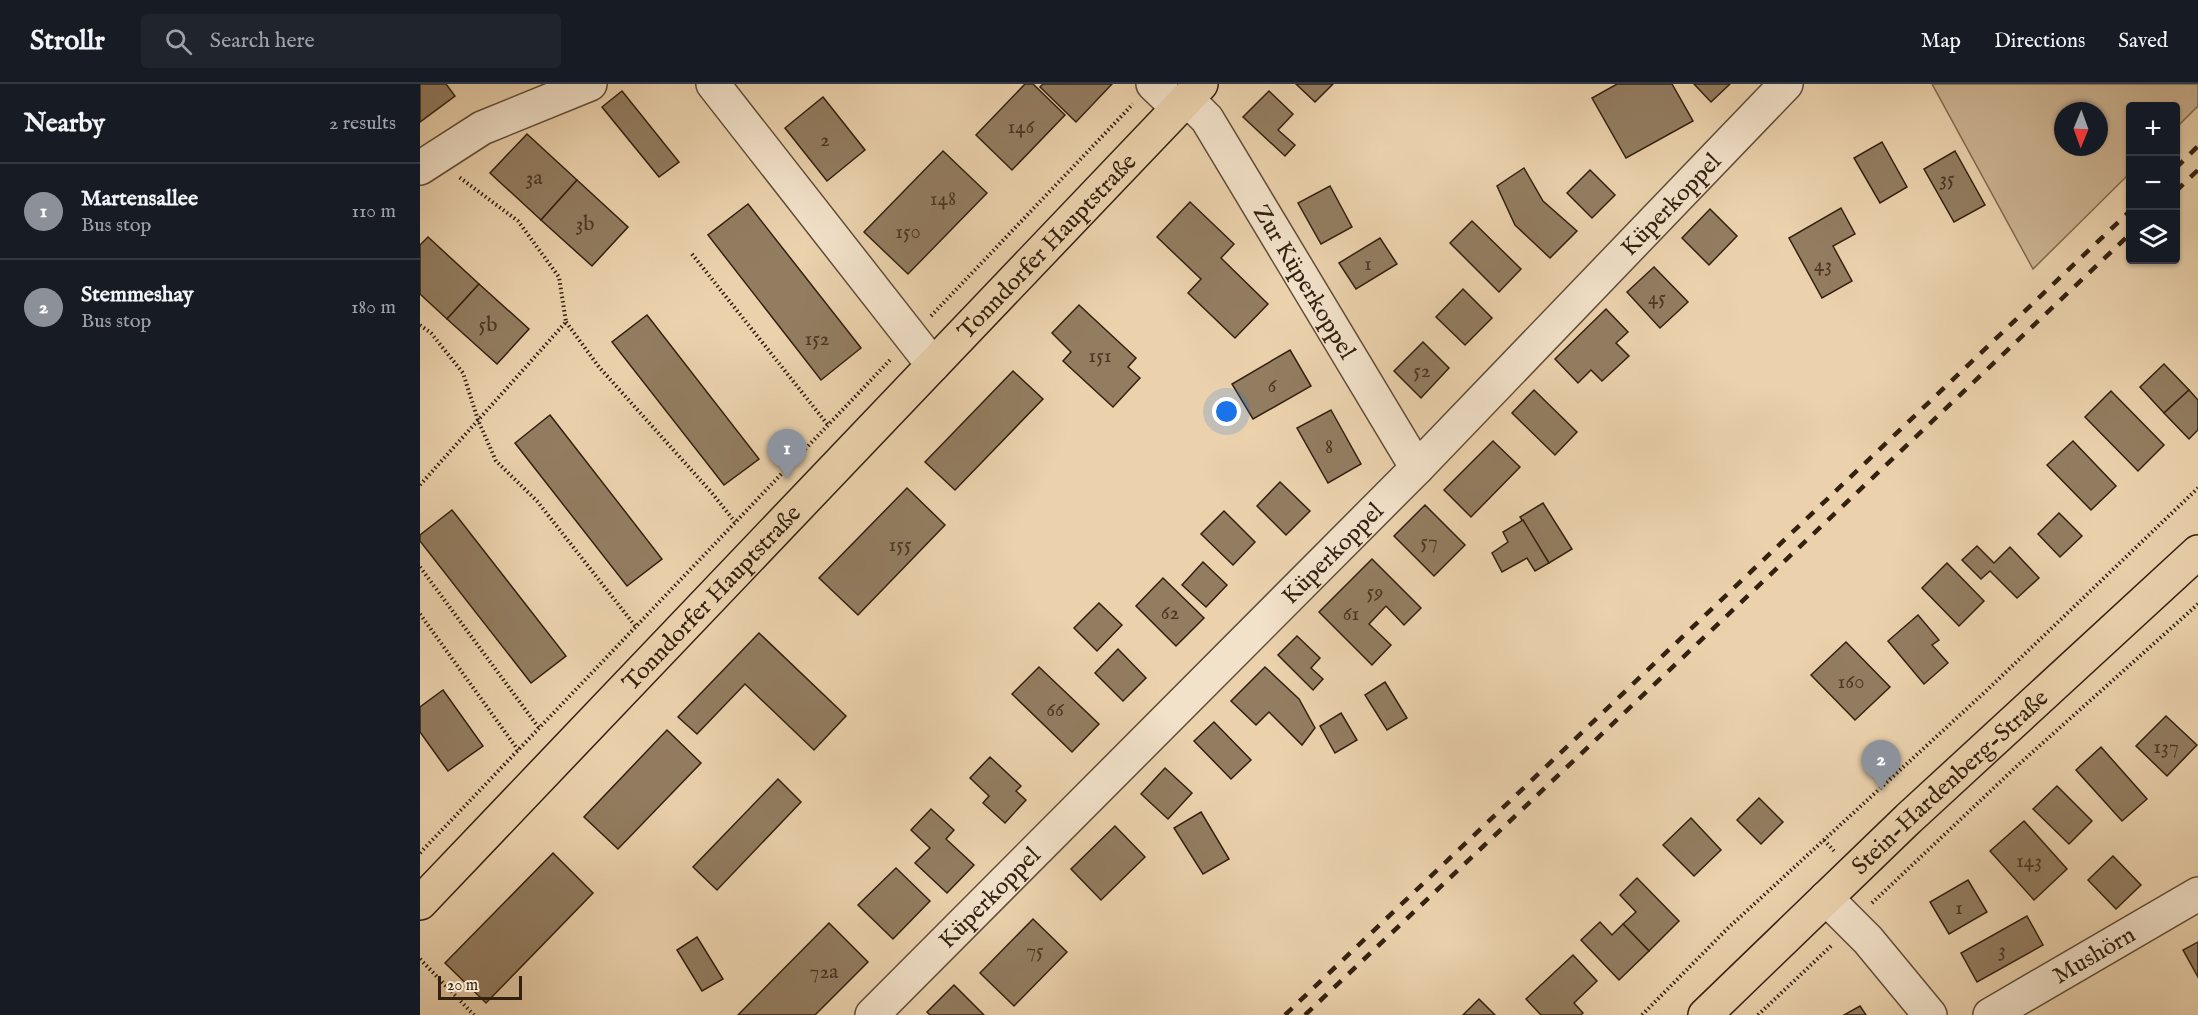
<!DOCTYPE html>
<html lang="en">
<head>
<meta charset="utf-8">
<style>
	:root { --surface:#171b24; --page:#20242c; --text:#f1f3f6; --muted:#9ea1a6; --line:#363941; --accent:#8c9099 }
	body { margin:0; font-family:"IM FELL English",serif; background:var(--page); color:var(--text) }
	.controls { position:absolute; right:18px; top:18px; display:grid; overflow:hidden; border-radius:6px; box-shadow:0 2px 4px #0004 }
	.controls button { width:54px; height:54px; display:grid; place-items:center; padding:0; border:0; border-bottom:2px solid var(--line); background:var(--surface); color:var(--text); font:30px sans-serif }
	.compass { position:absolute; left:1634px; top:18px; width:54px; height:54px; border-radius:50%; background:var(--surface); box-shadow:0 2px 4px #0004; rotate:181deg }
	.scale { position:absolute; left:18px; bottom:15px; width:84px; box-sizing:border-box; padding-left:6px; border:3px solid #33200f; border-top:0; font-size:16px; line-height:21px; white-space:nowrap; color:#33200f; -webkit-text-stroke:4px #f2e2ca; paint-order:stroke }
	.you { position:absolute; left:807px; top:328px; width:21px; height:21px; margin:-15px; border:4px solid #fff; border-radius:50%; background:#1a73e8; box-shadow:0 0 0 9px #1a73e833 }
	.badge { display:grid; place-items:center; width:39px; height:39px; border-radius:50%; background:var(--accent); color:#fff; font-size:20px; font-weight:700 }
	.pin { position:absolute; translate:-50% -50px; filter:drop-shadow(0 2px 3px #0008) }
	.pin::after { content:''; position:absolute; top:32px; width:21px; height:18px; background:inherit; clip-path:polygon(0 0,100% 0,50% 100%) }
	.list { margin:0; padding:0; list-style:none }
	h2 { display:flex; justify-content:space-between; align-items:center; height:78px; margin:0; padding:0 24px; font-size:26px }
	h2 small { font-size:20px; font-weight:400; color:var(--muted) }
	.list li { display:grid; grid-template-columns:39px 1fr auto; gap:18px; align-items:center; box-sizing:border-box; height:96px; padding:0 24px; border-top:2px solid var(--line) }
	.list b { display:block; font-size:22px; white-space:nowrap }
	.list p { margin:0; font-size:20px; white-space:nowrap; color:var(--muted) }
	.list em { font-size:20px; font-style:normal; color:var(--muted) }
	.icon { flex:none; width:33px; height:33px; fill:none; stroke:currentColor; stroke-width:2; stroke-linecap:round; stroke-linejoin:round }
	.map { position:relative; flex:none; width:1778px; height:931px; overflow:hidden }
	header { display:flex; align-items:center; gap:36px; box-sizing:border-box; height:84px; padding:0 30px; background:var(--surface); border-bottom:2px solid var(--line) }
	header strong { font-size:28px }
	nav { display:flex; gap:33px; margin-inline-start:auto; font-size:21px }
	.search { width:420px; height:54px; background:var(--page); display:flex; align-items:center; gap:15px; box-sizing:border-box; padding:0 21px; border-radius:6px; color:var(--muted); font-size:22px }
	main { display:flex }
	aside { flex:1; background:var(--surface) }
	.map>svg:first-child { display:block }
</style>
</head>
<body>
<header>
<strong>Strollr</strong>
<div class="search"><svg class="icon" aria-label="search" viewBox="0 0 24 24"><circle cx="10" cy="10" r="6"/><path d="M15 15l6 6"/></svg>Search here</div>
<nav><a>Map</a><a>Directions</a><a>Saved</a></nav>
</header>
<main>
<aside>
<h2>Nearby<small>2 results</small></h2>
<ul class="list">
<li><span class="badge">1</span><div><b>Martensallee</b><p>Bus stop</p></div><em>110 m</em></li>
<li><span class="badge">2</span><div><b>Stemmeshay</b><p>Bus stop</p></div><em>180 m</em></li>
</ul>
</aside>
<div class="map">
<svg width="1778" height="931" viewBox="0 0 1778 931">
	<rect width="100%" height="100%" fill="#ebd2ad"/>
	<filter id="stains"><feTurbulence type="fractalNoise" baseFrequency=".00333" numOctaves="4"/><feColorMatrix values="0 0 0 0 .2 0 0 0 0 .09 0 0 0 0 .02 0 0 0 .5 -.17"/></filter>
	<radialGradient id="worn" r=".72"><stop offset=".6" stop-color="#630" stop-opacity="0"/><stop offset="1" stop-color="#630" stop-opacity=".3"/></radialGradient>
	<path fill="#ccb492" stroke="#806a50" stroke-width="1.5" fill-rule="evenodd" d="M1512 0H1778V22L1756 44V22H1710V89L1613 185ZM1643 27H1679V63H1643Z"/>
	<g fill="#937d61" stroke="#33200f" stroke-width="1.5">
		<polygon points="0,0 26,0 35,12 0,38"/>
		<polygon points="605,0 613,0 645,31 592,86 556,51"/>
		<polygon points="623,0 692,0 656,38 620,3"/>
		<polygon points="876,0 913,0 895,18"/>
		<polygon points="1197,0 1252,0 1273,37 1206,74 1172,14"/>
		<polygon points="1274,0 1310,0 1291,18"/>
		<polygon points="202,7 259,78 239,93 182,23"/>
		<polygon points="849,7 873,30 858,46 875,61 865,72 823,33"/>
		<polygon points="403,13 445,66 407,97 365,44"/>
		<polygon points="107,50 157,96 121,136 70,89"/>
		<polygon points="1462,58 1487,103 1460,119 1434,74"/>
		<polygon points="523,67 567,109 488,190 444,148"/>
		<polygon points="1535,67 1565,121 1534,138 1504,85"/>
		<polygon points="1104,84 1123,117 1157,147 1130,174 1095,141 1077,102"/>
		<polygon points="1170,86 1195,111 1172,134 1147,109"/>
		<polygon points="157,96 208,143 172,182 121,136"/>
		<polygon points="910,102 932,143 901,160 878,119"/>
		<polygon points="770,118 814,160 801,174 848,220 815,254 768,209 781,195 737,153"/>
		<polygon points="328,120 441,264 401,296 288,151"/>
		<polygon points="1421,124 1435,150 1413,162 1432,197 1402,214 1369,154"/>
		<polygon points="1290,125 1317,152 1289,181 1262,154"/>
		<polygon points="1052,137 1101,185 1079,208 1030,159"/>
		<polygon points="8,153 59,200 27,235 0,210 0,161"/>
		<polygon points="960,154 977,180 936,205 919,179"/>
		<polygon points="1234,183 1268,218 1240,244 1207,208"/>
		<polygon points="59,200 109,245 77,280 27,235"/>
		<polygon points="1043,205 1072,234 1045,261 1016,233"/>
		<polygon points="659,221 716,274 708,283 720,294 693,323 643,277 651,268 632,249"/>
		<polygon points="1186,225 1208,248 1196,259 1209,272 1182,297 1171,286 1158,299 1135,275"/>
		<polygon points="227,231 339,375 304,401 192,258"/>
		<polygon points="1003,258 1029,284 1001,314 974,287"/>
		<polygon points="870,266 891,302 833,335 812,300"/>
		<polygon points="1744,280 1769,306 1744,329 1720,303"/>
		<polygon points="593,287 623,315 535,406 505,378"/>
		<polygon points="1114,306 1157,348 1135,371 1092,329"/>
		<polygon points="1769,306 1778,316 1778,346 1769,355 1744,329"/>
		<polygon points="1691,307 1744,361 1718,387 1665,333"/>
		<polygon points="911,326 941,380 908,399 877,344"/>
		<polygon points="130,331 242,475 207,502 95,359"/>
		<polygon points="1073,357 1100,383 1051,433 1024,406"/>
		<polygon points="1653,357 1696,402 1671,426 1627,381"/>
		<polygon points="860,398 890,427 866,451 837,422"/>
		<polygon points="487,404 525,441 438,531 399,494"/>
		<polygon points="1123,419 1152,465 1129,479 1100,433"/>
		<polygon points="1005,421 1045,461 1014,492 974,452"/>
		<polygon points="32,426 146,572 111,599 0,457 0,451"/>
		<polygon points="804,427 835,458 813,481 781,450"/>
		<polygon points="1639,429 1662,452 1640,473 1618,450"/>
		<polygon points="1103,436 1129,479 1115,487 1107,474 1082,488 1072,469 1088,458 1083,448"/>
		<polygon points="1557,462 1574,479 1590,463 1619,494 1597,514 1570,487 1561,495 1542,476"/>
		<polygon points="952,475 1001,524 984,541 966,522 949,540 971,561 952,581 899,528"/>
		<polygon points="783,478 807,501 786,523 762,501"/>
		<polygon points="1527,479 1564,517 1539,542 1502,504"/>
		<polygon points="743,494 784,534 756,562 716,522"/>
		<polygon points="679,519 702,541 677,567 654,544"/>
		<polygon points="1498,531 1519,556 1512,561 1528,579 1504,600 1468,557"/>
		<polygon points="339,549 426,632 394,666 325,600 277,650 258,633"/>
		<polygon points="877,552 900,574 891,584 903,595 893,606 858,571"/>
		<polygon points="1426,558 1470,603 1435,636 1391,591"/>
		<polygon points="698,565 726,594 703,617 675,589"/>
		<polygon points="619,583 679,640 652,668 592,610"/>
		<polygon points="845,583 879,615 895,644 882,661 849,628 836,641 811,617"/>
		<polygon points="965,598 987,634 967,646 945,611"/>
		<polygon points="23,606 63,662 28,687 0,648 0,623"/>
		<polygon points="921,629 937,656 915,669 900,642"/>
		<polygon points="1746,632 1777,661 1747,692 1716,662"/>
		<polygon points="794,638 831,676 811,695 774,657"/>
		<polygon points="247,646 281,679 198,765 164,733"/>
		<polygon points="1681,663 1727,715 1702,737 1656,686"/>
		<polygon points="570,673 601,702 596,707 606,716 585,739 563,719 569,712 550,694"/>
		<polygon points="745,684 772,709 748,735 721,710"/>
		<polygon points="358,695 381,718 297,806 273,783"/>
		<polygon points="1637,702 1672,737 1649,760 1613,725"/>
		<polygon points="1339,714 1363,738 1341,760 1317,736"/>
		<polygon points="511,725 534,746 526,755 554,781 527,809 495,779 510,764 491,746"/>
		<polygon points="781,728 809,775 783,790 754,744"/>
		<polygon points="1271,734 1301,766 1274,792 1243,761"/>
		<polygon points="1604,737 1647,785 1614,816 1570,767"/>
		<polygon points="695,742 725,773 681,816 651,785"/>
		<polygon points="133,769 173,809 66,919 25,879"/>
		<polygon points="1693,772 1721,801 1696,825 1668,796"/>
		<polygon points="476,784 510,817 473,855 438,821"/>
		<polygon points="1217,794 1259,837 1229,867 1203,840 1216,828 1200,811"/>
		<polygon points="1548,796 1567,828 1529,850 1510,818"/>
		<polygon points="1607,832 1623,861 1557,898 1541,869"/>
		<polygon points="613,835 647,868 594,922 560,889"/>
		<polygon points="1180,838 1192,851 1203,840 1229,867 1199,896 1161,856"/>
		<polygon points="409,839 448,878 395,931 318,931"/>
		<polygon points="277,853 303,895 282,907 257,866"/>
		<polygon points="1778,858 1778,893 1763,866"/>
		<polygon points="1153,871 1177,897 1154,919 1163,929 1161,931 1121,931 1106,915"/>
		<polygon points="534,901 564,931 510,931 507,928"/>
		<polygon points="1059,915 1075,931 1043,931"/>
		<polygon points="1440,922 1446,931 1424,931"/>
	</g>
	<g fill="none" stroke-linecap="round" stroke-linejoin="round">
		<defs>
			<g id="minor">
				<polyline points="293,0 513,281"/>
				<polyline points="733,0 758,24"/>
				<path id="s1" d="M767 15 787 35 997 384"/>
				<polyline points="0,84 62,44 170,0"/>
				<polyline points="1406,814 1448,856 1510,931"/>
				<path id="s2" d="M452 931 997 384 1366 0"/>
				<path id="s3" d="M1570 931 1778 810"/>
			</g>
			<g id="major">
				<path id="s4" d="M0 819 781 0"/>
				<path id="s5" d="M1285 931 1488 735 1778 468"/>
			</g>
		</defs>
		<use href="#minor" stroke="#614c36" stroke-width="36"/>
		<use href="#major" stroke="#33200f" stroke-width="36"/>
		<g stroke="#33200f" stroke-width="4" stroke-dasharray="1.5 3" stroke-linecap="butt">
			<polyline points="272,170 408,341"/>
			<polyline points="511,232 713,20"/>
			<polyline points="146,238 179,283 292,409 315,438"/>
			<polyline points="0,241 11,249 43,289 58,336 76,377 117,417 216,543"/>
			<polyline points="0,401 146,238 139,193 98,137 39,93"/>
			<polyline points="0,483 119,644"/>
			<polyline points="0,530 98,666"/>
			<polyline points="1404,756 1414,767"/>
			<polyline points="0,769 471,275"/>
			<polyline points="1452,819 1597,682 1778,520"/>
			<polyline points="0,875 54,931"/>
			<polyline points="1222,931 1307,845 1565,608 1778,404"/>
			<polyline points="1338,931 1412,861"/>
		</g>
		<use href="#minor" stroke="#f2e2ca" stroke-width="33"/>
		<use href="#major" stroke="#ebd2ad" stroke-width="33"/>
		<g stroke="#33200f" stroke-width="4.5" stroke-dasharray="10 10" stroke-linecap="butt">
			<polyline points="1756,84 1778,62"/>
			<polyline points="1756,107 1778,86"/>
			<polyline points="865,931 1710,127"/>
			<polyline points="885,931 1710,150"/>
		</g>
	</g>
	<g text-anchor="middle" stroke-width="4.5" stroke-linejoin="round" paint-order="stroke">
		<g font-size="21" fill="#4b3724">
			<text x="601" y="49">146</text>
			<text x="405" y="62">2</text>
			<text x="114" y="100">3a</text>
			<text x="1527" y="101">35</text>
			<text x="523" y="121">148</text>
			<text x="165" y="146">3b</text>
			<text x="488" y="154">150</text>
			<text x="948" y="186">1</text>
			<text x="1403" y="187">43</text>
			<text x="1237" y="220">45</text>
			<text x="68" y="247">5b</text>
			<text x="397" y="261">152</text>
			<text x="680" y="278">151</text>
			<text x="1002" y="293">52</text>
			<text x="852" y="308">6</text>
			<text x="909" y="369">8</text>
			<text x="1009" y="464">57</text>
			<text x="480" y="467">155</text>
			<text x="955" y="514">59</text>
			<text x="750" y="535">62</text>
			<text x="931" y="536">61</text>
			<text x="1431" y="604">160</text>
			<text x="635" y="632">66</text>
			<text x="1746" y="669">137</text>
			<text x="1609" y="783">143</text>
			<text x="1539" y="830">1</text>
			<text x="1582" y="872">3</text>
			<text x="615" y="873">75</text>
			<text x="404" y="894">72a</text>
		</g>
		<g font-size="24" fill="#33200f" stroke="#f2e2ca">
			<text dy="8" stroke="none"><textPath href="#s2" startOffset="1138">Küperkoppel</textPath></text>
			<text dy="8" stroke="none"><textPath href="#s4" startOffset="908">Tonndorfer Hauptstraße</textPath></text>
			<text dy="8" stroke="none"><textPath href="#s1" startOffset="218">Zur Küperkoppel</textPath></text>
			<text dy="8" stroke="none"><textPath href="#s2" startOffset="652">Küperkoppel</textPath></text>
			<text dy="8" stroke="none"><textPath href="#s4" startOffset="422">Tonndorfer Hauptstraße</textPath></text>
			<text dy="8" stroke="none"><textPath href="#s5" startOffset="338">Stein-Hardenberg-Straße</textPath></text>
			<text dy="8" stroke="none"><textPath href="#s2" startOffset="166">Küperkoppel</textPath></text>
			<text dy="8" stroke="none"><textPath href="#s3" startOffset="120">Mushörn</textPath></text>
		</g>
	</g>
	<rect width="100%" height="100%" filter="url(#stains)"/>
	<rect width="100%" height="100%" fill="url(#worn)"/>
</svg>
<div class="controls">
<button>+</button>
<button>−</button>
<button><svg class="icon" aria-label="layers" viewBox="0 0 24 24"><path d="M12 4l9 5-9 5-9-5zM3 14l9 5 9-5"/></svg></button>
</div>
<svg class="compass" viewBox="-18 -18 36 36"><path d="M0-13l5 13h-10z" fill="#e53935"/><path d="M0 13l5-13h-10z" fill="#9ea1a6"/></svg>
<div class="scale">20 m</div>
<div class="you"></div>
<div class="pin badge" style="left:367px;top:395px">1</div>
<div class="pin badge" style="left:1461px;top:706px">2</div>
</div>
</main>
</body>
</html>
